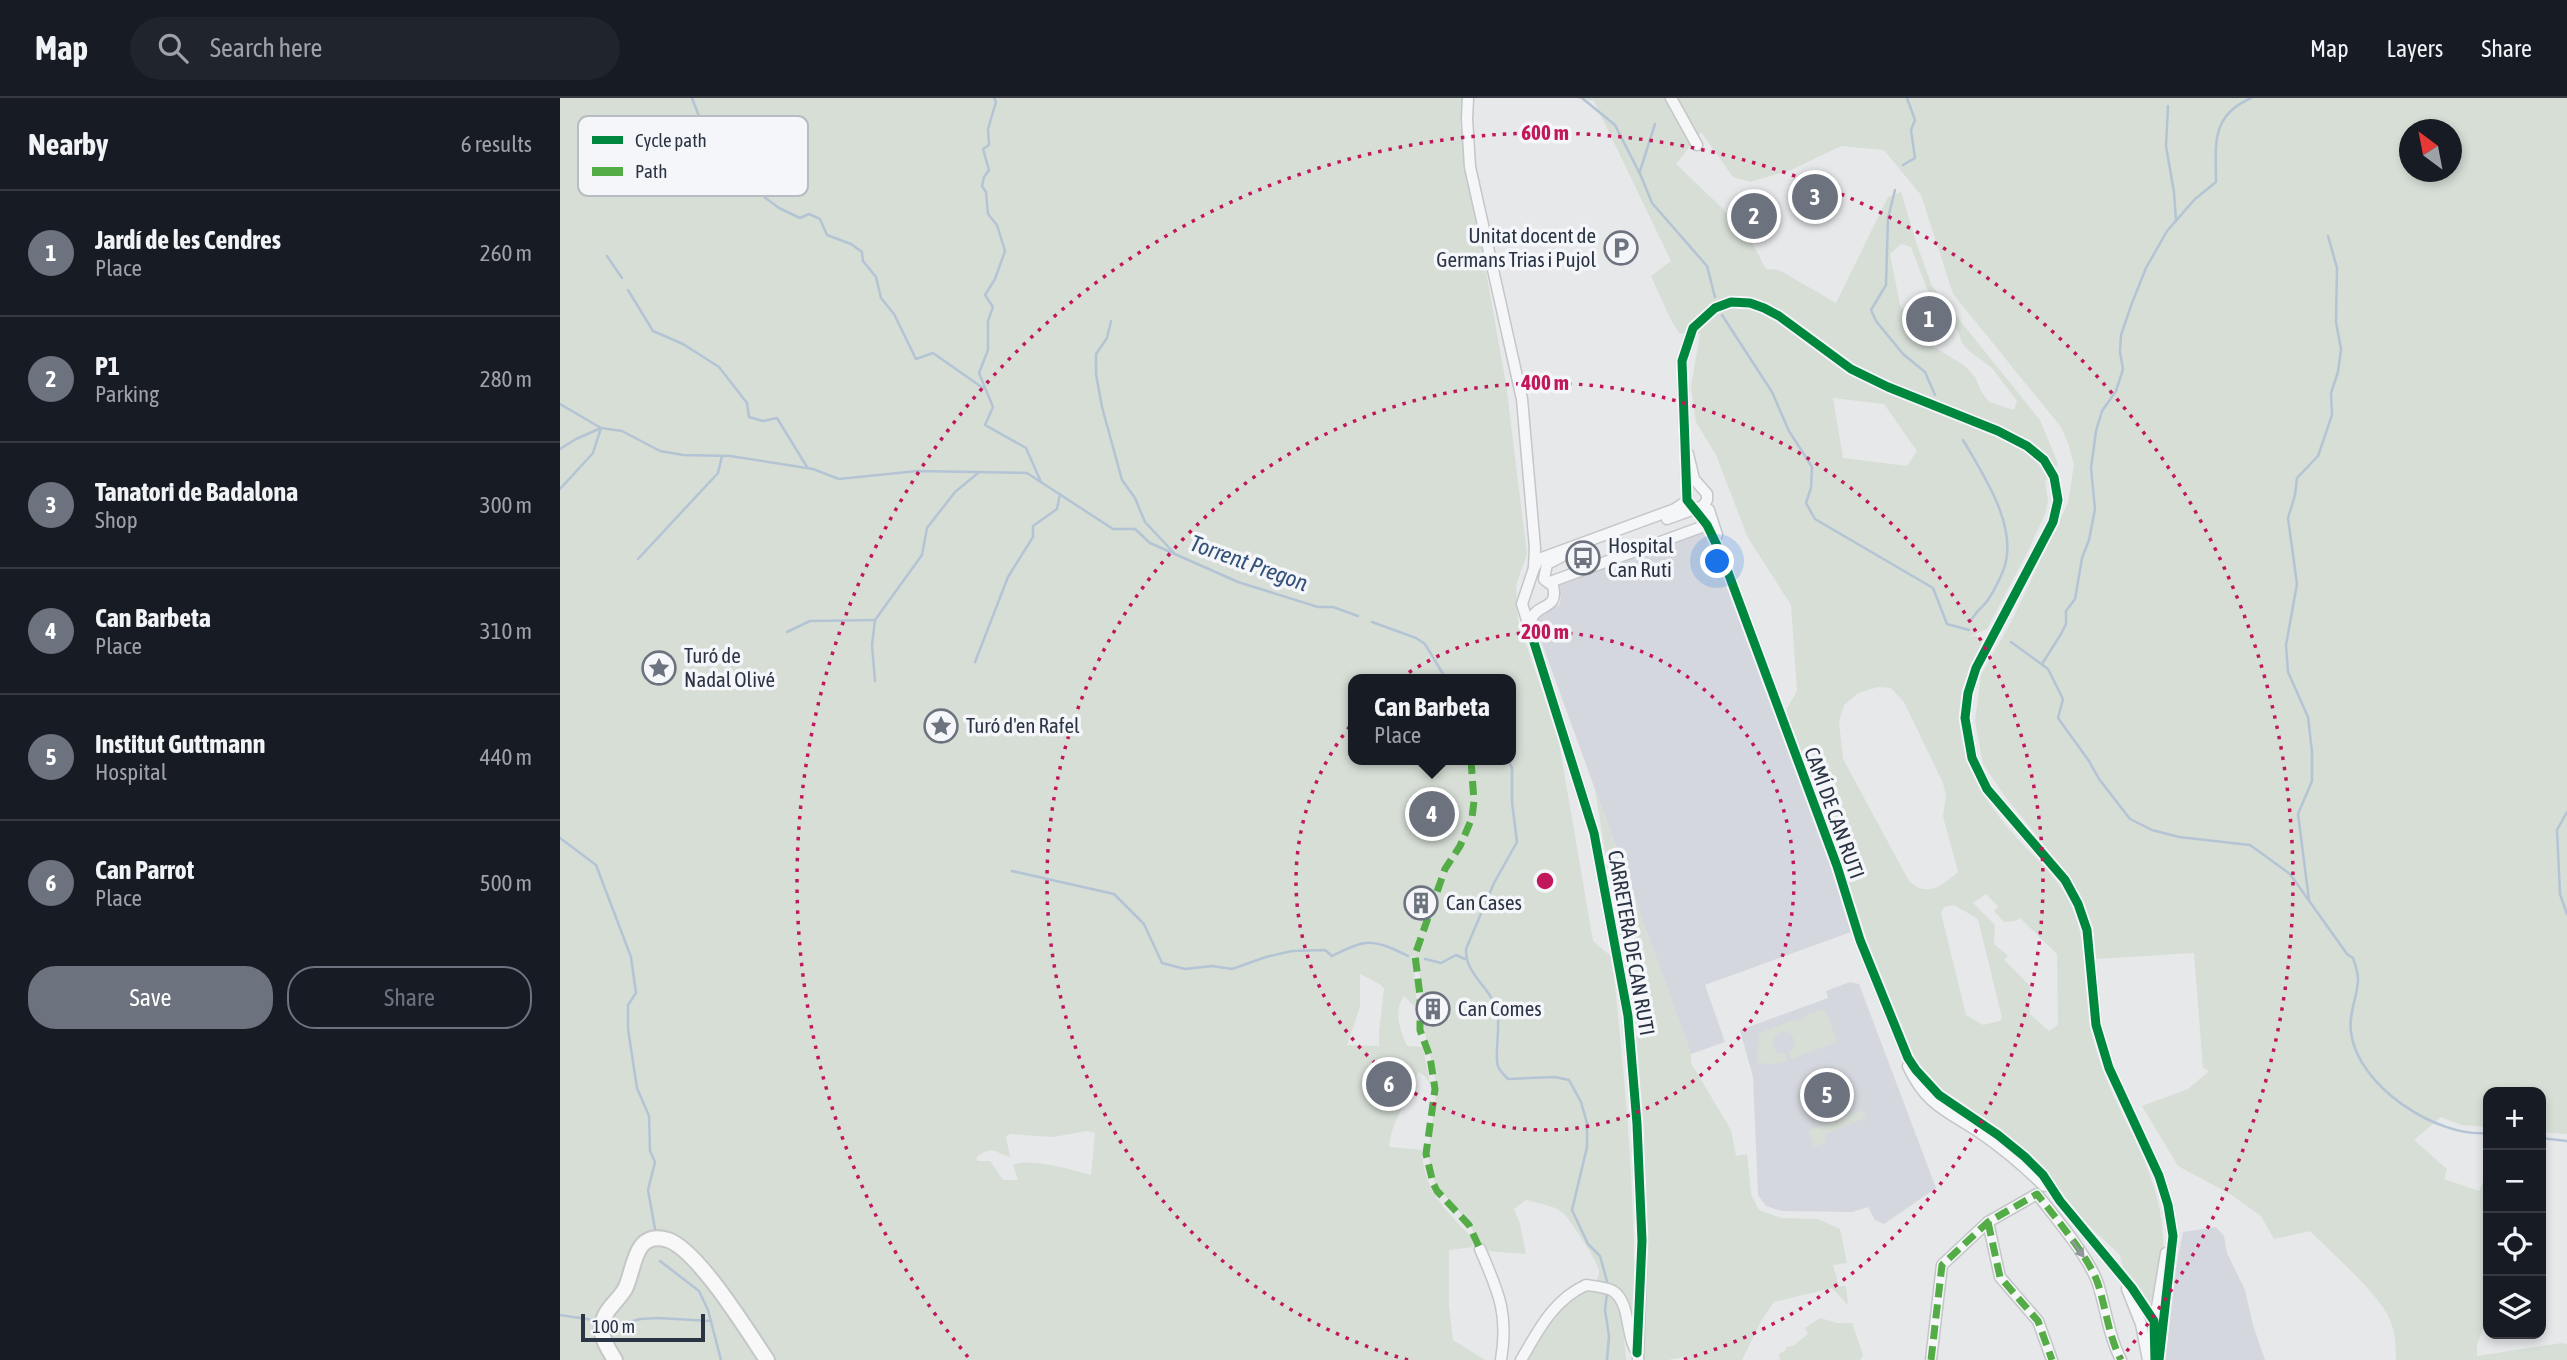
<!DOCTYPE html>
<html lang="en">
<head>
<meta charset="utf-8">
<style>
	:root { --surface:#171b24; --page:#20242c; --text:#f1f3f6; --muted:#9ea1a6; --line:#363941; --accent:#6c737f }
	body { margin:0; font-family:"Asap Condensed",sans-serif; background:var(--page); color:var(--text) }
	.controls { position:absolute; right:21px; bottom:21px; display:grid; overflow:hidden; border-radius:14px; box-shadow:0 4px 10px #0003 }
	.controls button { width:63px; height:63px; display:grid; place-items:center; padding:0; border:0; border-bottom:2px solid var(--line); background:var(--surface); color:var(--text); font:35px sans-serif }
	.compass { position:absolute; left:1839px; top:21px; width:63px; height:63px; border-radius:50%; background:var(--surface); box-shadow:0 4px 10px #0003; rotate:328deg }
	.scale { position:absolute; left:21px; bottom:18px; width:124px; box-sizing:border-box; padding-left:7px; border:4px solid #2b3445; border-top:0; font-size:19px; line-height:24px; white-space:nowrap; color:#2b3445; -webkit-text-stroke:5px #f4f6f9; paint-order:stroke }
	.you { position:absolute; left:1158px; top:464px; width:24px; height:24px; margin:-18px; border:5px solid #fff; border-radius:50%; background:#1a73e8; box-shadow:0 0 0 10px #1a73e833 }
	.badge { display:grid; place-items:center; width:46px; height:46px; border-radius:50%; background:var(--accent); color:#fff; font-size:23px; font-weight:700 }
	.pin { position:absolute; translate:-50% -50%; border:4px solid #fff; box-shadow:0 2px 7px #0006 }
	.popup { position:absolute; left:788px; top:576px; width:168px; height:91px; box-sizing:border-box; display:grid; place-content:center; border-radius:14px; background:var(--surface); filter:drop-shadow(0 2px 5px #0005); font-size:23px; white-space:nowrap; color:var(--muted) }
	.popup b { font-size:26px; color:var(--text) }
	.popup::after { content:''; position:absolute; left:50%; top:100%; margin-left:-14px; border:14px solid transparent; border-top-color:var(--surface) }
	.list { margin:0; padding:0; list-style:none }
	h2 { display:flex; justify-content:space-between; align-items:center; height:91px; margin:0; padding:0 28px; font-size:30px }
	h2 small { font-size:23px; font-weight:400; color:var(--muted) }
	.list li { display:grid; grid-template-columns:46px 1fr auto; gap:21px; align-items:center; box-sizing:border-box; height:126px; padding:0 28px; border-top:2px solid var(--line) }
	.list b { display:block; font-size:26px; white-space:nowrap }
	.list p { margin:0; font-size:23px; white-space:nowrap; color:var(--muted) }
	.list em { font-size:23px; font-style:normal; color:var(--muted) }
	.actions { display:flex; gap:14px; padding:21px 28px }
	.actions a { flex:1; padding:16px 0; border:2px solid var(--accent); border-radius:28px; text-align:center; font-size:24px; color:var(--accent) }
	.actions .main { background:var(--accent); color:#fff }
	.icon { flex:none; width:38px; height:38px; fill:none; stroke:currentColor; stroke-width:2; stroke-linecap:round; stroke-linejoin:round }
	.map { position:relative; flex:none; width:2007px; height:1262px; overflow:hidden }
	header { display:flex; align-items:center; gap:42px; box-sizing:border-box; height:98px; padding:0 35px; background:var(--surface); border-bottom:2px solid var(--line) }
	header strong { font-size:33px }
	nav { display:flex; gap:38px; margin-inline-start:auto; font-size:24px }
	.search { width:490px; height:63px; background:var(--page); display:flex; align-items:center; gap:18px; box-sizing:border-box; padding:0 24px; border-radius:38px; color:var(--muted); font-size:26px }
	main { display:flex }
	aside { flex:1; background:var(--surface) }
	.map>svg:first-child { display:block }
</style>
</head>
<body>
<header>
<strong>Map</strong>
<div class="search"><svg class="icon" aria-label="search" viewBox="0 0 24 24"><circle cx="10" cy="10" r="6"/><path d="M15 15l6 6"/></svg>Search here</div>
<nav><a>Map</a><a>Layers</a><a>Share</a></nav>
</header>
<main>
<aside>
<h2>Nearby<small>6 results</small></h2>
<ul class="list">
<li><span class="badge">1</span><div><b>Jardí de les Cendres</b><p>Place</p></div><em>260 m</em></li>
<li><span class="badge">2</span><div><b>P1</b><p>Parking</p></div><em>280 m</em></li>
<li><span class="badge">3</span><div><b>Tanatori de Badalona</b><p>Shop</p></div><em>300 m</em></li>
<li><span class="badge">4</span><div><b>Can Barbeta</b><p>Place</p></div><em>310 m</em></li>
<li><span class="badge">5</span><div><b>Institut Guttmann</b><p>Hospital</p></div><em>440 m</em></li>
<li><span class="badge">6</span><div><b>Can Parrot</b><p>Place</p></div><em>500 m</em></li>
</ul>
<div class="actions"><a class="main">Save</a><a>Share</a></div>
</aside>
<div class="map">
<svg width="2007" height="1262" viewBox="0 0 2007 1262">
	<rect width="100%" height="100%" fill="#e6e8ea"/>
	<g fill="#d4d7dd">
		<polygon points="1146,433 1150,437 1226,647 1278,780 1291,834 1145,887 1165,944 1131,956 975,526 977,519 999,507 1001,500 997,493 998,487"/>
		<polygon points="1290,884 1299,886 1376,1090 1324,1126 1315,1122 1308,1109 1292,1114 1222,1113 1206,1108 1198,1097 1193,979 1180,932 1268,900 1266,893"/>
		<polygon points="1656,1129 1664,1138 1667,1155 1685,1192 1693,1227 1705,1262 1604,1262 1614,1180 1623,1134"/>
	</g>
	<g fill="#d6ded6" fill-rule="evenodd">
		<path d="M0 0H903L900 27 946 286 967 456 956 487 958 523 998 639 1033 843 1052 859C1065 984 1078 1110 1073 1237 1067 1200 1072 1199 1036 1184 1037 1182 1039 1175 1039 1173 1039 1166 1008 1118 1002 1114 992 1107 977 1105 966 1102L954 1111 960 1126 966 1156 924 1153 908 1124 875 1086 868 1056 877 989 862 921V899L858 862 853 858 857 911 844 898C833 913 840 932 847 948L863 949 870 986 865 978 858 974C855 981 854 989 850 996 839 1018 833 1022 829 1049L862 1052C864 1096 885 1110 912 1140L913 1149 889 1152V1208L893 1242 925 1262H0ZM793 581H951V662H793ZM800 876 821 887 824 891 819 934V948L787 947 800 909ZM527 1033 535 1035 531 1077C512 1072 470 1059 453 1067L458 1082H443L430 1063H418L416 1060C433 1046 433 1054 450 1059L446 1039 450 1036 493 1039Z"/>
		<path d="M1014 0H2007V1036L1981 1034V994H1928V1029L1901 1027 1881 1019 1854 1042 1887 1071 1884 1081 1919 1093 1923 1084 1928 1086V1213L1917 1248V1258L2002 1245 2007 1246V1262H1836C1836 1245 1835 1229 1826 1214 1811 1189 1772 1155 1750 1133L1714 1141 1701 1118 1670 1096 1618 1068 1582 1008 1628 991 1649 973 1643 970 1634 855 1535 861 1529 821 1519 794 1503 770 1444 697 1423 666 1415 623 1421 577 1451 524 1508 405 1514 367 1508 345 1501 329 1393 196 1361 97 1324 52 1281 48 1231 72 1190 84 1173 79 1141 34 1116 66 1162 110 1190 141 1206 171 1219 172 1276 205 1328 99 1341 94 1357 147 1372 188 1480 322 1498 366 1485 383 1488 403 1485 416 1467 455 1427 531 1406 540 1415 538 1424 541C1380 621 1401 678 1458 741 1477 762 1500 782 1511 807 1531 851 1522 902 1535 948 1555 1022 1608 1075 1603 1157 1602 1176 1594 1189 1590 1206L1563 1169 1560 1157 1526 1125 1495 1087 1384 995 1355 964 1314 864 1225 614 1237 593 1231 507 1188 440 1156 357 1136 324 1131 289 1140 236 1119 235 1110 220 1091 178 1111 163 1034 3ZM1850 32H1892V74H1850ZM1341 146 1351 149 1367 191 1399 235 1402 245 1408 252 1432 270 1457 303 1454 312 1429 304 1421 293 1415 279 1405 268 1366 244 1340 207 1330 156ZM1273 300 1324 306 1357 353 1347 368 1283 360ZM1318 589 1331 590 1344 604 1383 685 1386 698 1383 718 1398 774C1382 788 1367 800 1349 783L1283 661 1279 624 1284 607 1298 595ZM1426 796 1438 808 1434 813 1444 824 1455 823 1460 820 1497 856 1498 927 1489 933 1470 916V888L1444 862 1448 858 1434 846 1435 827 1413 805ZM1394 807 1418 821 1442 920 1440 923 1423 927 1406 917 1381 815 1384 809Z"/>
		<polygon points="1035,692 1131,956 1131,965 1171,1032 1176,1058 1187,1056 1191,1096 1199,1112 1221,1120 1258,1121 1280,1131 1287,1165 1273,1167 1279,1188 1286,1188 1288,1207 1272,1190 1214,1204 1201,1223 1182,1262 1124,1262 1123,1259 1108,1262 1084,1262 1086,1120 1077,951"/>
		<polygon points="1265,911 1277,944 1231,961 1229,955 1234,949 1235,943 1230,935 1221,934 1214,940 1213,948 1218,955 1226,956 1228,963 1215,966 1197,965 1199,935 1230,923 1240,922 1249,916"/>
		<polygon points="1303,1012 1306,1020 1265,1036 1267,1044 1254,1049 1248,1033"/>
		<path d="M1028 1192 1053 1195 1061 1207 1066 1262H964C978 1242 1003 1194 1028 1192Z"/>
		<polygon points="1260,1220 1277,1225 1292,1225 1303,1257 1300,1262 1220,1262 1219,1256 1226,1252 1226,1249 1233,1248 1248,1236 1245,1230"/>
	</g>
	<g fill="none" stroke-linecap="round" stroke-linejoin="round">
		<g stroke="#b4c4d5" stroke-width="2.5">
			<polyline points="132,0 142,26 155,40 165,57 184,73 195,92 219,110 240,120 249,116 260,121 267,137 291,146 302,154 303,163 316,179 321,200 334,216 356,261 373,255 423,290"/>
			<polyline points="434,0 436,4 428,31 429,47 423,51 429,72 424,79 422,88 426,94 428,116 437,127 445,153 435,181 425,197 433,209 428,223 428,252 419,275 433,309 425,327 466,350 481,384"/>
			<polyline points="1022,0 1055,27 1081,78 1092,105 1147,168 1155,199"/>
			<polyline points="1608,8 1606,48 1614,94 1616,123"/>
			<polyline points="1343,67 1355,60 1351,32 1355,22 1347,0"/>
			<polyline points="1080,73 1095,26"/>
			<polyline points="1335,92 1328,120 1326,187 1311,212 1316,223 1343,256 1365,274 1375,297"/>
			<polyline points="47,158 62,180"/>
			<polyline points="68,192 93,233 123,246 159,269 187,305 189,319 203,323 217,320 247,369"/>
			<polyline points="1162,217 1212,294 1229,333 1252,369 1251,390 1246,405 1255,421 1373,490 1387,526 1409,532"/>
			<polyline points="551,223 547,240 536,256 536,276 542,309 562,382 575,400 585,424 614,455"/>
			<polyline points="0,306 41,330 62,333 100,353 123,357 170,358 253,371 279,381 357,373 467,375 553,431 575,431 590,445 678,484 758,509 773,509 798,518"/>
			<path d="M1403 342C1424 378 1460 431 1443 473 1439 483 1433 494 1428 502 1422 510 1415 514 1411 523"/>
			<polyline points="0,351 16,341 41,330"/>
			<polyline points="0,391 33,355 41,330"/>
			<polyline points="78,461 158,375 162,358"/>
			<polyline points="812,524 856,540 865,546 886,581"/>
			<polyline points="227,534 250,523 315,522"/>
			<path d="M1451 544 1488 571 1503 601 1498 620 1529 663 1539 681 1570 721 1592 732 1619 739 1690 747 1730 776 1787 856 1793 860C1795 866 1798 874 1798 881 1798 898 1788 916 1791 934 1797 988 1877 1040 1928 1035"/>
			<polyline points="415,564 448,479 473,439 473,428 497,411 500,396"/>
			<path d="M1482 566 1501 536 1506 526V513L1515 501 1522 460 1529 442 1535 411 1531 370 1536 333 1542 313 1556 293 1563 271 1560 254 1561 237 1572 205 1586 170 1607 133 1635 101 1656 84C1656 47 1650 18 1691 0"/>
			<polyline points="315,583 312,547 315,522 362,457 367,430 395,394 418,375"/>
			<path d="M948 662 952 670V704L957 744 934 785 906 851C905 877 931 889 937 913 941 927 934 958 938 968 939 972 945 978 948 981L995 979 1009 982 1021 1004 1027 1025V1049L1012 1112 1028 1146 1040 1158 1048 1187 1045 1212 1049 1238 1047 1262"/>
			<polyline points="2007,714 1997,732 2000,796 2007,816"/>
			<polyline points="0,740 36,767 71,859 76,895 68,907 68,931 77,990 89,1018 90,1053 95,1064 88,1092 95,1131"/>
			<path d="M452 773 554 796 584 826 602 865 625 871 652 868 672 871 706 859 732 853 765 852 772 858C808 840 813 841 848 858"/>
			<polyline points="1749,802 1738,716 1752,683 1752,654 1748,619 1728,574 1726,547 1737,486 1728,420 1735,397 1737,380 1758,358 1772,317 1771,295 1778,274 1781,251 1776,224 1777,170 1768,138"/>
			<polyline points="865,861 881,865 896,857 905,861"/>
			<polyline points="1981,1040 2007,1043"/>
			<polyline points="100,1163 139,1193 148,1212 161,1262"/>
			<polyline points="0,1217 33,1222"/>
			<polyline points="53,1229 80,1221 98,1220 151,1223"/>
		</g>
		<defs>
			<g id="street">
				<polyline points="908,0 907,21 910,69 962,301 975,450 974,469"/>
				<polyline points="1111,0 1137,47"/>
				<polyline points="1128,356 1134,381 1147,396 1147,402 1143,408"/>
				<polyline points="1143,408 1149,412 1157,437"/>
				<polyline points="1107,421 1143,408"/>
				<polyline points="984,481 987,466 1001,459"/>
				<polyline points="990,484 1147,427"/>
				<path d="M971 532C972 528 971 524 972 520 978 505 999 512 993 488L985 482"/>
				<path d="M1348 968C1366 1008 1388 1013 1422 1036 1445 1052 1465 1069 1484 1088"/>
				<polyline points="1428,1124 1440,1179 1478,1223 1492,1262"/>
				<path d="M920 1151C938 1193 949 1215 941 1262"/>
				<polyline points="1567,1191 1581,1226 1588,1262"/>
				<polyline points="1594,1227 1606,1155"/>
				<path d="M961 1262C978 1233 993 1202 1026 1187 1034 1188 1046 1189 1053 1193 1071 1205 1065 1237 1077 1254"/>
				<polyline points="1078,1262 1082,1143 1077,1026 1068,918 1034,735 962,506 974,470 979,461 1115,411 1127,403"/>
				<path d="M1371 1262 1382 1167 1428 1124 1477 1096C1495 1119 1527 1157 1537 1183 1546 1209 1548 1237 1561 1262"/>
				<polyline points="1595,1262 1594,1223 1572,1190 1500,1103 1483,1077 1465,1059 1438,1037 1379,997 1356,972 1348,960 1300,842 1277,768 1162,458 1147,427 1127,402 1122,263 1133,230 1155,210 1171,204 1190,205 1204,210 1219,218 1291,271 1328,289 1438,333 1467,348 1484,362 1494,379 1498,402 1493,424 1416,570 1408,595 1405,620 1412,660 1427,691 1505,782 1518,806 1527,832 1536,927 1549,970 1599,1078 1608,1107 1613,1138 1599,1262"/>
			</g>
			<path id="secondary" d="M55 1262C49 1252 40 1239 42 1227 44 1212 58 1203 65 1191 75 1172 73 1131 108 1142 138 1152 188 1234 207 1262"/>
		</defs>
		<use href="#street" stroke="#c4c6c8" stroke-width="13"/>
		<use href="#secondary" stroke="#c4c6c8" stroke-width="18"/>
		<use href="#street" stroke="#f5f6f7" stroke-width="10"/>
		<use href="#secondary" stroke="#f8f8f8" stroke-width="14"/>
		<g stroke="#54ac47" stroke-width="7" stroke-dasharray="14 7" stroke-linecap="butt">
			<polyline points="911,662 914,703 912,720 900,748 885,771 855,857 860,898 860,932 870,959 875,991 866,1056 873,1085 877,1093 909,1127 920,1151"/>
			<polyline points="1428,1124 1440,1179 1478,1223 1492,1262"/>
			<path d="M1371 1262 1382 1167 1428 1124 1477 1096C1495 1119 1527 1157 1537 1183 1546 1209 1548 1237 1561 1262"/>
		</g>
		<defs>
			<g id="cycleway">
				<polyline points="971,535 1034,735 1068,918 1077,1026 1082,1143 1077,1255"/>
				<polyline points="1595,1262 1594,1223 1572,1190 1500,1103 1483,1077 1465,1059 1438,1037 1379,997 1356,972 1348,960 1300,842 1277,768 1162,458 1147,427 1127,402 1122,263 1133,230 1155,210 1171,204 1190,205 1204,210 1219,218 1291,271 1328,289 1438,333 1467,348 1484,362 1494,379 1498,402 1493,424 1416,570 1408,595 1405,620 1412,660 1427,691 1505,782 1518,806 1527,832 1536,927 1549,970 1599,1078 1608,1107 1613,1138 1599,1262"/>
			</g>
		</defs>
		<use href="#cycleway" stroke="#f4f6f9" stroke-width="13"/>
		<use href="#cycleway" stroke="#00873e" stroke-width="9"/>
	</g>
	<defs><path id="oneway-solid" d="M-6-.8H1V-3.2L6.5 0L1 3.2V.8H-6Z" transform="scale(1.75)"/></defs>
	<use fill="#90959e" href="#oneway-solid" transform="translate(1518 1151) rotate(54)"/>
	<g fill="none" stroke="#c2185b" stroke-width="3.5" stroke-dasharray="3.5 7">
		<circle cx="985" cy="783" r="249"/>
		<path d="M848 1262A498 498 0 1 1 1122 1262"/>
		<path d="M408 1259A748 748 0 1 1 1562 1259"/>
	</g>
	<defs>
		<symbol id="parking-ring" viewBox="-11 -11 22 22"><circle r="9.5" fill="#f4f6f9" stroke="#6c737f" stroke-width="1.5"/><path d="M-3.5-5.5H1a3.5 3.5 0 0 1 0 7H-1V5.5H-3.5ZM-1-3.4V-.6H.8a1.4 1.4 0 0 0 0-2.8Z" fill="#6c737f"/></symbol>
		<symbol id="bus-ring" viewBox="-11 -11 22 22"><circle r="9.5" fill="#f4f6f9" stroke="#6c737f" stroke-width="1.5"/><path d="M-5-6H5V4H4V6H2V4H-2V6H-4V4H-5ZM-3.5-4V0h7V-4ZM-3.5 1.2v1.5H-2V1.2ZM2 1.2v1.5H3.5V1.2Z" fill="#6c737f"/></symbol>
		<symbol id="sight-ring" viewBox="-11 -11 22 22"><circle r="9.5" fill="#f4f6f9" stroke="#6c737f" stroke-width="1.5"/><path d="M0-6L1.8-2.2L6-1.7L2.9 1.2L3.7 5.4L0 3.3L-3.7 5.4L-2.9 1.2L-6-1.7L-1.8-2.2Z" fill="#6c737f"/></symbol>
		<symbol id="building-ring" viewBox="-11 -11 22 22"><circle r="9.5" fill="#f4f6f9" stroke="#6c737f" stroke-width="1.5"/><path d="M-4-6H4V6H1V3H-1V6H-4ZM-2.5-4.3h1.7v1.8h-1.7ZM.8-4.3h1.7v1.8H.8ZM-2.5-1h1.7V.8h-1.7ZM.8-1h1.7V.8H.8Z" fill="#6c737f"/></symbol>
	</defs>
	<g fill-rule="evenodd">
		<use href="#parking-ring" x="1042" y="131" width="38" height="38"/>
		<use href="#bus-ring" x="1004" y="441" width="38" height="38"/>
		<use href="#sight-ring" x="80" y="551" width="38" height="38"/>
		<use href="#sight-ring" x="362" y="609" width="38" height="38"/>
		<use href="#building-ring" x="842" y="786" width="38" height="38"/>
		<use href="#building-ring" x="854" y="892" width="38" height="38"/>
	</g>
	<g text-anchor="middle" stroke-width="7" stroke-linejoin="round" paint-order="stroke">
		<g font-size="21" fill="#2b3445" stroke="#f4f6f9" text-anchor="start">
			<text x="1036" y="145" text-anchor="end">Unitat docent de<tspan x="1036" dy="24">Germans Trias i Pujol</tspan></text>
			<text x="1048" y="455">Hospital<tspan x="1048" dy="24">Can Ruti</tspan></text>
			<text x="124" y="565">Turó de<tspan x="124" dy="24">Nadal Olivé</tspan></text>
			<text x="406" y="635">Turó d'en Rafel</text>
			<text x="886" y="812">Can Cases</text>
			<text x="898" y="918">Can Comes</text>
		</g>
		<g font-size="21" fill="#2b3445" stroke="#f4f6f9">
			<text transform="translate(1274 715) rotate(70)" y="7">CAMÍ DE CAN RUTI</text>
			<text transform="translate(1071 845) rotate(80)" y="7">CARRETERA DE CAN RUTI</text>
		</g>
		<g font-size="23" font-style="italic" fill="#34527a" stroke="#f4f6f9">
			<text transform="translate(689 465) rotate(20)" y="8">Torrent Pregon</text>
		</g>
	</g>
	<rect x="18" y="18" width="230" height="80" rx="10" fill="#f4f6f9" stroke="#b8bcc3" stroke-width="2"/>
	<rect x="32" y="38" width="31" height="8" fill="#00873e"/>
	<rect x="32" y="69" width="31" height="9" fill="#54ac47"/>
	<g font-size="19" fill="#2b3445">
		<text x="75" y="49">Cycle path</text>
		<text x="75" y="80">Path</text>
	</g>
	<circle cx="985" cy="783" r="10" fill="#c2185b" stroke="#f4f6f9" stroke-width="3.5"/>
	<g font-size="21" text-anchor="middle" font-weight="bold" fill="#c2185b" stroke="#f4f6f9" stroke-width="7" stroke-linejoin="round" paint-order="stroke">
		<text x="985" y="42">600 m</text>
		<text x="985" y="292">400 m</text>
		<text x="985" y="541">200 m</text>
	</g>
</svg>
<div class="controls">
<button>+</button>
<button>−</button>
<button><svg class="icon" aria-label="locate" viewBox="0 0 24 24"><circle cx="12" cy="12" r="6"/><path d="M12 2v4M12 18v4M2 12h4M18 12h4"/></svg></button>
<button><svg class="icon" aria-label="layers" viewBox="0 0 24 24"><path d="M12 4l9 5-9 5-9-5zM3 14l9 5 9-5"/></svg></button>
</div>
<svg class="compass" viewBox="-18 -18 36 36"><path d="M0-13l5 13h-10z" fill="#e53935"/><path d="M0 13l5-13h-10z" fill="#9ea1a6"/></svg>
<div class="scale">100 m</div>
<div class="you"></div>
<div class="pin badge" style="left:1369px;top:221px">1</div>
<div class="pin badge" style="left:1194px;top:118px">2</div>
<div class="pin badge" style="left:1255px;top:99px">3</div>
<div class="pin badge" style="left:872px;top:716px">4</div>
<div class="popup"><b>Can Barbeta</b>Place</div>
<div class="pin badge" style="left:1267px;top:997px">5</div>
<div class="pin badge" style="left:829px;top:986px">6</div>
</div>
</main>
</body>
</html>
